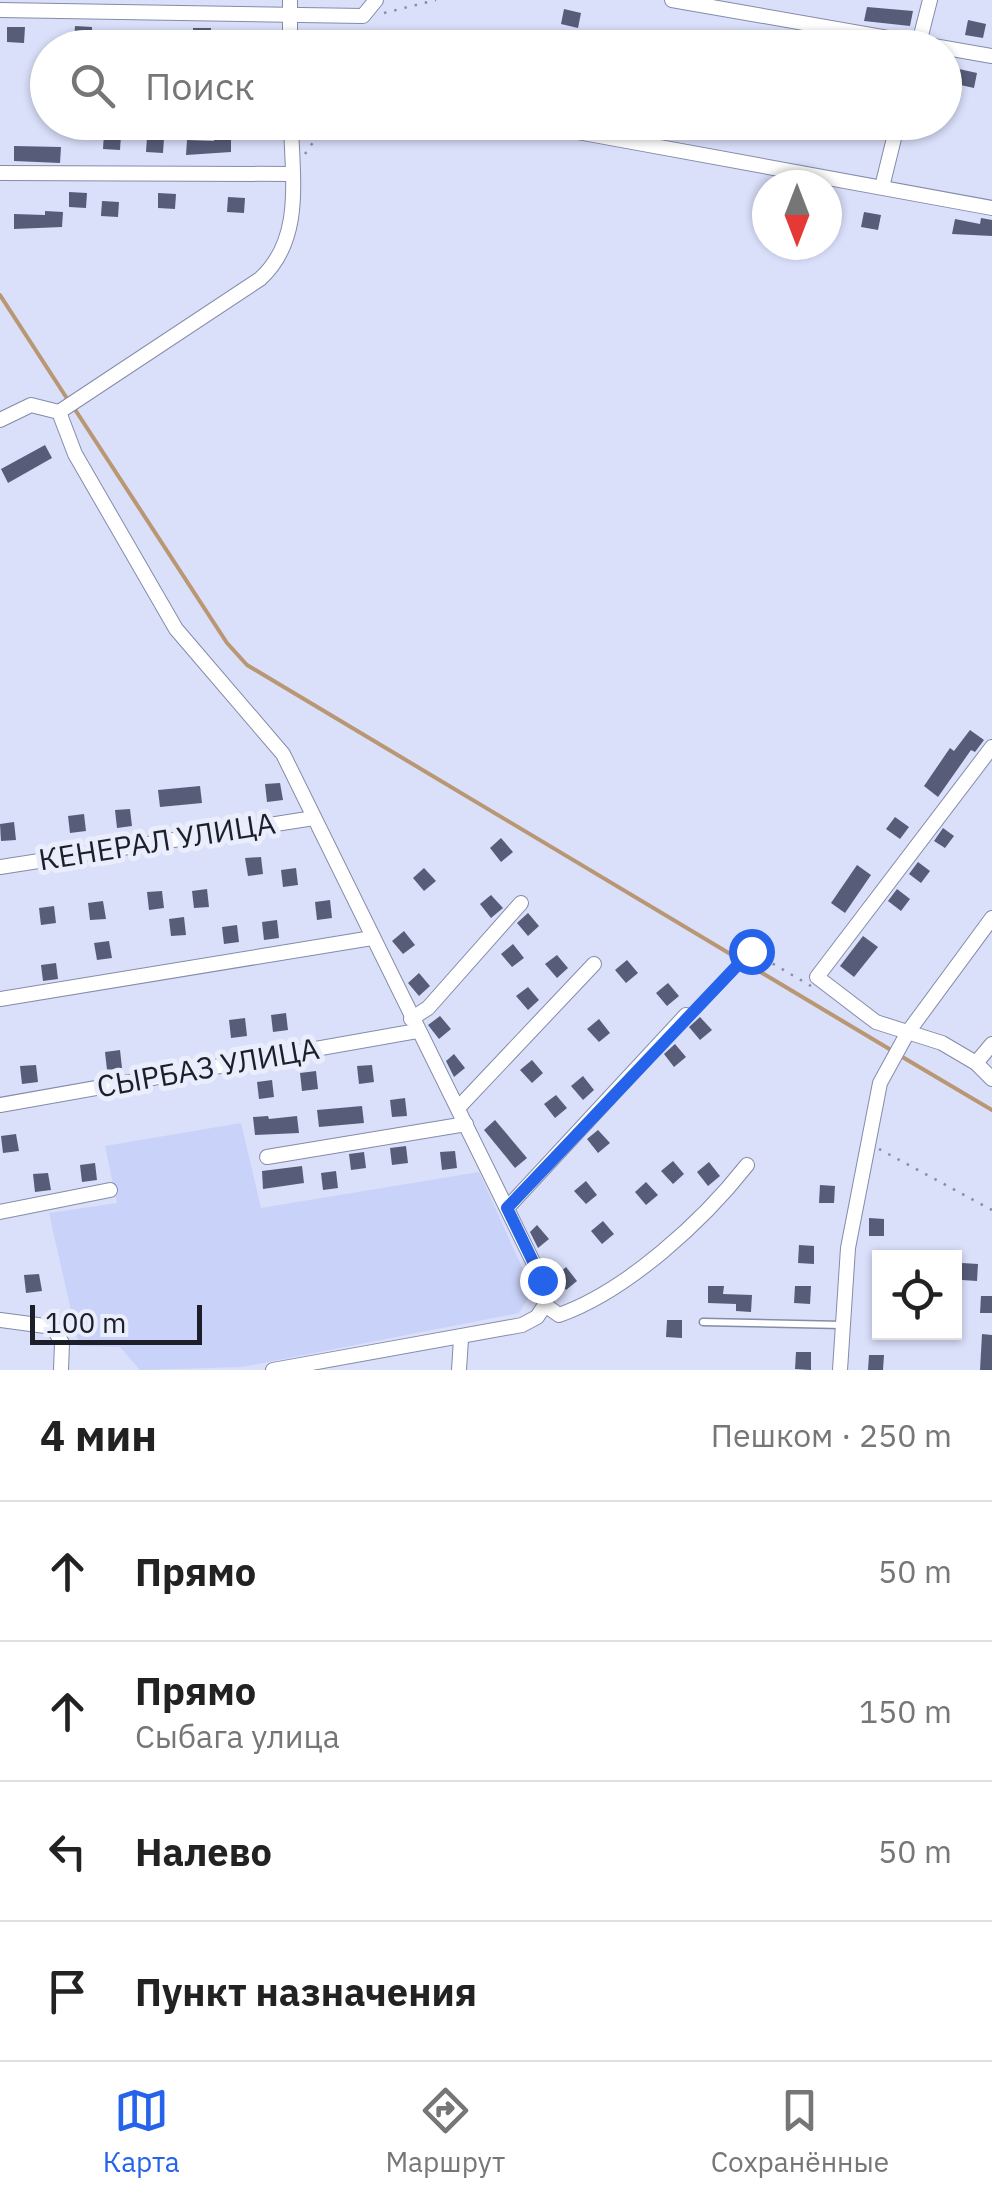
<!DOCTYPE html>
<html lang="ru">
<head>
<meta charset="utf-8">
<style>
	:root { --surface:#fff; --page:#f2f2f2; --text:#222; --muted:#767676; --line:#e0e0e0; --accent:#2563eb }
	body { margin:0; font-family:"IBM Plex Sans",sans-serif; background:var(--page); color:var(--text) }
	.controls { position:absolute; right:30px; bottom:30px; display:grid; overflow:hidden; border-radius:0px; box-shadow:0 2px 8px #0004 }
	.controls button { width:90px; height:90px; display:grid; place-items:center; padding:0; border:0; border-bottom:2px solid var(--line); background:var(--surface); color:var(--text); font:50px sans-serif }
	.compass { position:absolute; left:752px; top:170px; width:90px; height:90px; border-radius:50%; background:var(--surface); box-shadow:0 2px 8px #0004; rotate:180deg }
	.scale { position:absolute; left:30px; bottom:25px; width:172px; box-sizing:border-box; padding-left:10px; border:5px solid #1c1e2a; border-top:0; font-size:28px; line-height:35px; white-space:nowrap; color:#1c1e2a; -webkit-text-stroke:8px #eaedfb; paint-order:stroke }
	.stop { position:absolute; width:30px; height:30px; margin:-22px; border:8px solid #2563eb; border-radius:50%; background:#fff }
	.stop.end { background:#2563eb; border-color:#fff; box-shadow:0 2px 10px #0008 }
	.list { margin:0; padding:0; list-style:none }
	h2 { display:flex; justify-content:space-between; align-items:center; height:130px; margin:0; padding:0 40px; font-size:42px }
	h2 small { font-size:32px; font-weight:400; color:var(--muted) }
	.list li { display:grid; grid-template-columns:65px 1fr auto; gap:30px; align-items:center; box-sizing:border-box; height:140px; padding:0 40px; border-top:2px solid var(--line) }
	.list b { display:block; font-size:38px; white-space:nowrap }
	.list p { margin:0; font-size:32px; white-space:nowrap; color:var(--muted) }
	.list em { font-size:32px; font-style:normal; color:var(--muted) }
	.icon { flex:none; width:55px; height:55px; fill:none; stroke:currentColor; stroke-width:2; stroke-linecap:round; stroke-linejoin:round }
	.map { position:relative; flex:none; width:992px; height:1370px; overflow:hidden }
	.search { position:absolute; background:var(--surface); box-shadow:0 2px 8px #0004; left:30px; right:30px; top:30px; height:110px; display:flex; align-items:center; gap:25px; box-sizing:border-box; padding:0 35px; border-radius:55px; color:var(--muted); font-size:38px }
	.sheet { height:690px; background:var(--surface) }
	nav { display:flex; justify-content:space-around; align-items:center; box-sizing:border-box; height:140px; border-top:2px solid var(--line); background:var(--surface); font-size:28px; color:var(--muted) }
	nav a { display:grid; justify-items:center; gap:5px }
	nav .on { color:var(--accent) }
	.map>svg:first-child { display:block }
</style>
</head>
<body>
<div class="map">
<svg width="992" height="1370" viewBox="0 0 992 1370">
	<rect width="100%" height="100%" fill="#dadffa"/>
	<polygon fill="#c9d2f9" points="241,1123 261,1208 479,1172 529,1283 528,1299 519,1313 242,1367 140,1370 120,1347 79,1346 49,1213 117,1203 105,1146"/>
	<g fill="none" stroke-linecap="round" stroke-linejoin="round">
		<g stroke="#b99773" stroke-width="4">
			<polyline points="0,295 68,400"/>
			<polyline points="74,408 227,643 247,665 891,1050"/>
			<polyline points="899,1055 992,1110"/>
		</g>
	</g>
	<g fill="#575d78">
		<polygon points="867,7 913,11 910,26 864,21"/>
		<polygon points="564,9 581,13 578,28 561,24"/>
		<polygon points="968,20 986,24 983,38 965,35"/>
		<polygon points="75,26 92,27 92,42 74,41"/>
		<polygon points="7,27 25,27 24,43 7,42"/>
		<polygon points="193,28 211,28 210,43 193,43"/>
		<polygon points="148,30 166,31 165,46 148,45"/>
		<polygon points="229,35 247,35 246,48 229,48"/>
		<polygon points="959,69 977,73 974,88 956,84"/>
		<polygon points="104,134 121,135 120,150 103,149"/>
		<polygon points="214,136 231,137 231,152 186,155 187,140 214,141"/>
		<polygon points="147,137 164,138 163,153 146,152"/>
		<polygon points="14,146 61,147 60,163 14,161"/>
		<polygon points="69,192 87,193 86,208 69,207"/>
		<polygon points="158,193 176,194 175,209 158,208"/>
		<polygon points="228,197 245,198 244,213 227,212"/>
		<polygon points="102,201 119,202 118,217 101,216"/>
		<polygon points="45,211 63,212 62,227 14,229 14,214 45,215"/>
		<polygon points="864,212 881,215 878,230 861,227"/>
		<polygon points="981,218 992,220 992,236 952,234 955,219 980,224"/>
		<polygon points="45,445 52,458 8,483 1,469"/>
		<polygon points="970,730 984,740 975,752 971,750 938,797 924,786 950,748 954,751"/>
		<polygon points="280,783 283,800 267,802 265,784"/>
		<polygon points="200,786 202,803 160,807 158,790"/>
		<polygon points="130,809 132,826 117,828 115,810"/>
		<polygon points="84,814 86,831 70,833 68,816"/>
		<polygon points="895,817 909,827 900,839 886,829"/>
		<polygon points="14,822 16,840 1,841 0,824"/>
		<polygon points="943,828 954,836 945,848 934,841"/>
		<polygon points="501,838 513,852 501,862 490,848"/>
		<polygon points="261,857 263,874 248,876 245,858"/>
		<polygon points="918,862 930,871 921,883 909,874"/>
		<polygon points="857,865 871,875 845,913 831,903"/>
		<polygon points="296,868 298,885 283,887 281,870"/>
		<polygon points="424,868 436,881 424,891 413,878"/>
		<polygon points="207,889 209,907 194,908 192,891"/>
		<polygon points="897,889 910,899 901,911 888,901"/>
		<polygon points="162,891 164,908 149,910 147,892"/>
		<polygon points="491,895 503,908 491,918 480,904"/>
		<polygon points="330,900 332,918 317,920 315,902"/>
		<polygon points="103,901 106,919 90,920 88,903"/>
		<polygon points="54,906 56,923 41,925 39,908"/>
		<polygon points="528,913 539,926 528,936 517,923"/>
		<polygon points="184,917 186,935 171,936 169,919"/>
		<polygon points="277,920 279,938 264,940 262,922"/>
		<polygon points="237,925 239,942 224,944 222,927"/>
		<polygon points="404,931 415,945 403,954 392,941"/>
		<polygon points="863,936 878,947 854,977 840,966"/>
		<polygon points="109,941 112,958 97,960 94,943"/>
		<polygon points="513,944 524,958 512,967 501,954"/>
		<polygon points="557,955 568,968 557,978 545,964"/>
		<polygon points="627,960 638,973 626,983 615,970"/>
		<polygon points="56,963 58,979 43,981 41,965"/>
		<polygon points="419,973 430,986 419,996 408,983"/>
		<polygon points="668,983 679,996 667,1006 656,993"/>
		<polygon points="528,987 539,1000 528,1010 516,996"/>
		<polygon points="286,1013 288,1030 273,1032 271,1015"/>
		<polygon points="440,1016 451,1029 439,1039 428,1025"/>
		<polygon points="700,1017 712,1030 700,1040 689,1027"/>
		<polygon points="245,1018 247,1036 231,1038 229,1020"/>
		<polygon points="599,1019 610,1033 599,1042 587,1029"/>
		<polygon points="675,1044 686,1057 674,1067 664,1054"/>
		<polygon points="120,1050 122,1068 107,1070 105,1052"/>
		<polygon points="454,1054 465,1068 454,1077 446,1061"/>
		<polygon points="532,1060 543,1073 532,1083 520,1070"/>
		<polygon points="36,1065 38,1082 22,1084 20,1066"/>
		<polygon points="372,1065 374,1082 359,1084 357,1066"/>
		<polygon points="316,1071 318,1089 302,1091 300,1073"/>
		<polygon points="583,1076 594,1090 583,1100 571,1086"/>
		<polygon points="272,1080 274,1097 259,1099 257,1082"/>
		<polygon points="556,1095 567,1108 555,1118 544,1104"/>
		<polygon points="405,1098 407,1116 392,1117 390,1100"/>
		<polygon points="362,1106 364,1123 319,1127 317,1110"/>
		<polygon points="268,1116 269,1119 297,1116 299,1133 255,1135 253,1117"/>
		<polygon points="495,1120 527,1158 515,1168 484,1130"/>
		<polygon points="598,1130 610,1143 598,1153 587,1139"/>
		<polygon points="16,1134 19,1151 3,1153 1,1136"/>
		<polygon points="406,1146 408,1163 392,1165 390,1148"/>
		<polygon points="455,1151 457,1168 442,1170 440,1152"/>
		<polygon points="364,1152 366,1168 351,1170 349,1154"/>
		<polygon points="673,1161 684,1174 673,1184 661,1171"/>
		<polygon points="709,1162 720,1176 708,1186 697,1172"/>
		<polygon points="95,1163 97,1180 82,1182 80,1165"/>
		<polygon points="302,1166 304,1183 263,1189 262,1171"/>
		<polygon points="336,1171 338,1188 323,1190 321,1173"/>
		<polygon points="48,1173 51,1190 35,1192 33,1174"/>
		<polygon points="586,1181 597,1195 586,1204 574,1191"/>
		<polygon points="646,1182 658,1195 646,1205 635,1192"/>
		<polygon points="820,1185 835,1186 834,1203 819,1203"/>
		<polygon points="869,1218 884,1219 884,1236 869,1236"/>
		<polygon points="603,1221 614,1234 602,1244 591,1231"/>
		<polygon points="537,1225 549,1239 538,1248 530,1232"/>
		<polygon points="799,1245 814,1246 814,1264 798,1263"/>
		<polygon points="962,1263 978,1264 977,1281 962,1280"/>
		<polygon points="566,1267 577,1281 566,1290 555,1277"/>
		<polygon points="39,1274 42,1291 26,1293 24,1275"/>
		<polygon points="708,1286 724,1286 723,1294 752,1295 751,1312 736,1311 736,1304 708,1303"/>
		<polygon points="795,1286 811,1286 810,1304 794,1303"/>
		<polygon points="981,1296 992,1296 992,1313 980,1313"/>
		<polygon points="667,1320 682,1320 682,1338 666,1337"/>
		<polygon points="982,1334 992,1335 992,1370 980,1370"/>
		<polygon points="796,1352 811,1352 811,1370 795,1369"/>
		<polygon points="869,1355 884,1355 883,1370 868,1370"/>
	</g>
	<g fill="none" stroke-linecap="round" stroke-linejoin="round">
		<defs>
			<polyline id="service" points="703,1322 842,1325"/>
			<g id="minor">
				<polyline points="290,0 290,48"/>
				<polyline points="672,0 992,56"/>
				<polyline points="0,10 363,16 376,0"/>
				<polyline points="918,47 930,0"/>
				<polyline points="523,122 992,208"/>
				<polyline points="0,173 292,174"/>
				<polyline points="882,187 898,122"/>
				<polyline points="59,412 75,454 176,629 283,754 542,1280 545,1305"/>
				<path d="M0 420 31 405 59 412 260 279C304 239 292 178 291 122"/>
				<polyline points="992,747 817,977 876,1022 942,1043 976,1063 992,1079"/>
				<polyline points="0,867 314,818"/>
				<polyline points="0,999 372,938"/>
				<polyline points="411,1019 428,1008 521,903"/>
				<polyline points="976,1063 992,1044"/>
				<polyline points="0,1105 417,1031"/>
				<polyline points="458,1108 594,964"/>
				<polyline points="267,1157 466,1124"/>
				<polyline points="507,1208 686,1015"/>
				<polyline points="0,1212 110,1190"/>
				<polyline points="0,1320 53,1327 62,1343 61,1370"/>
				<path d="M273 1370 522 1325 537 1317 545 1305 559 1315C627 1291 703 1221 747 1165"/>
				<polyline points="459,1370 461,1339"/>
				<polyline points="840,1370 848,1248 880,1083 908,1032 992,918"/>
			</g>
		</defs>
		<use href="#service" stroke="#858ba9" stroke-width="9"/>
		<use href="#minor" stroke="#858ba9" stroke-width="16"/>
		<g stroke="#8b8ea3" stroke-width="2.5" stroke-dasharray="2.5 8" stroke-linecap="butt">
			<polyline points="384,13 436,0"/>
			<polyline points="466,122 508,126"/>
			<polyline points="305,154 327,122"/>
			<polyline points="694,1007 751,951 811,986"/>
			<polyline points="879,1149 992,1210"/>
		</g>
		<use href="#service" stroke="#fff" stroke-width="6"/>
		<use href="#minor" stroke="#fff" stroke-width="14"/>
	</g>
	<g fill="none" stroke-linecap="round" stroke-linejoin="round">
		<polyline stroke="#2563eb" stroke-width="12" points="542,1280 507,1208 751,951"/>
	</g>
	<g text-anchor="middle" stroke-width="10" stroke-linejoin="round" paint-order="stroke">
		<g font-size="30" fill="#1c1e2a" stroke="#eaedfb">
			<text transform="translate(157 842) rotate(-9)" y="10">КЕНЕРАЛ УЛИЦА</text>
			<text transform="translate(208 1068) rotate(-10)" y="10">СЫРБАЗ УЛИЦА</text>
		</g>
	</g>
</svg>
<div class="controls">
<button><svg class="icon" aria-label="locate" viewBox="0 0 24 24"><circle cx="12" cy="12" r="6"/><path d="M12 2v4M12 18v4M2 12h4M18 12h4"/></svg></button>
</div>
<svg class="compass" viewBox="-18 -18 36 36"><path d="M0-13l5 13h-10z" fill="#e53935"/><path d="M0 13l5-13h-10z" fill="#767676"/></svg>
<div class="scale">100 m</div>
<div class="stop" style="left:751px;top:951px"></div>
<div class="stop end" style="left:542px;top:1280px"></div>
<div class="search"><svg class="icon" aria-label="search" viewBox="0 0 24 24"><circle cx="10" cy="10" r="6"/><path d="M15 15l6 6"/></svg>Поиск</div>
</div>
<section class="sheet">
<h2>4 мин<small>Пешком · 250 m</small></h2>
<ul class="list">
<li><svg class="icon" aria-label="ahead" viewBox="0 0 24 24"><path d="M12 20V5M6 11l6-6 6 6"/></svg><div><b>Прямо</b></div><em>50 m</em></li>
<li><svg class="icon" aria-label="ahead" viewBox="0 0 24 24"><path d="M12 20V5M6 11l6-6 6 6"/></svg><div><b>Прямо</b><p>Сыбага улица</p></div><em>150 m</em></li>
<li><svg class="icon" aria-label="left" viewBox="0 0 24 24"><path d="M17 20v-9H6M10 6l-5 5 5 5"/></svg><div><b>Налево</b></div><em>50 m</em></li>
<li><svg class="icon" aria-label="arrive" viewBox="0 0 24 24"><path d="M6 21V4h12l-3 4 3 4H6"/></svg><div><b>Пункт назначения</b></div></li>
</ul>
</section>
<nav>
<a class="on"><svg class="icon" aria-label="map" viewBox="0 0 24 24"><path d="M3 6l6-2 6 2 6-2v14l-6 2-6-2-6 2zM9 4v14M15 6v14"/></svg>Карта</a>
<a><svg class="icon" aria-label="directions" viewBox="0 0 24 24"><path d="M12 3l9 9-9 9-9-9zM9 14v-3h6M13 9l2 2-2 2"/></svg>Маршрут</a>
<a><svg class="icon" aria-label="saved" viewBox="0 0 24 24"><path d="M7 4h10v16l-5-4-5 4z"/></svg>Сохранённые</a>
</nav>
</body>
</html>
